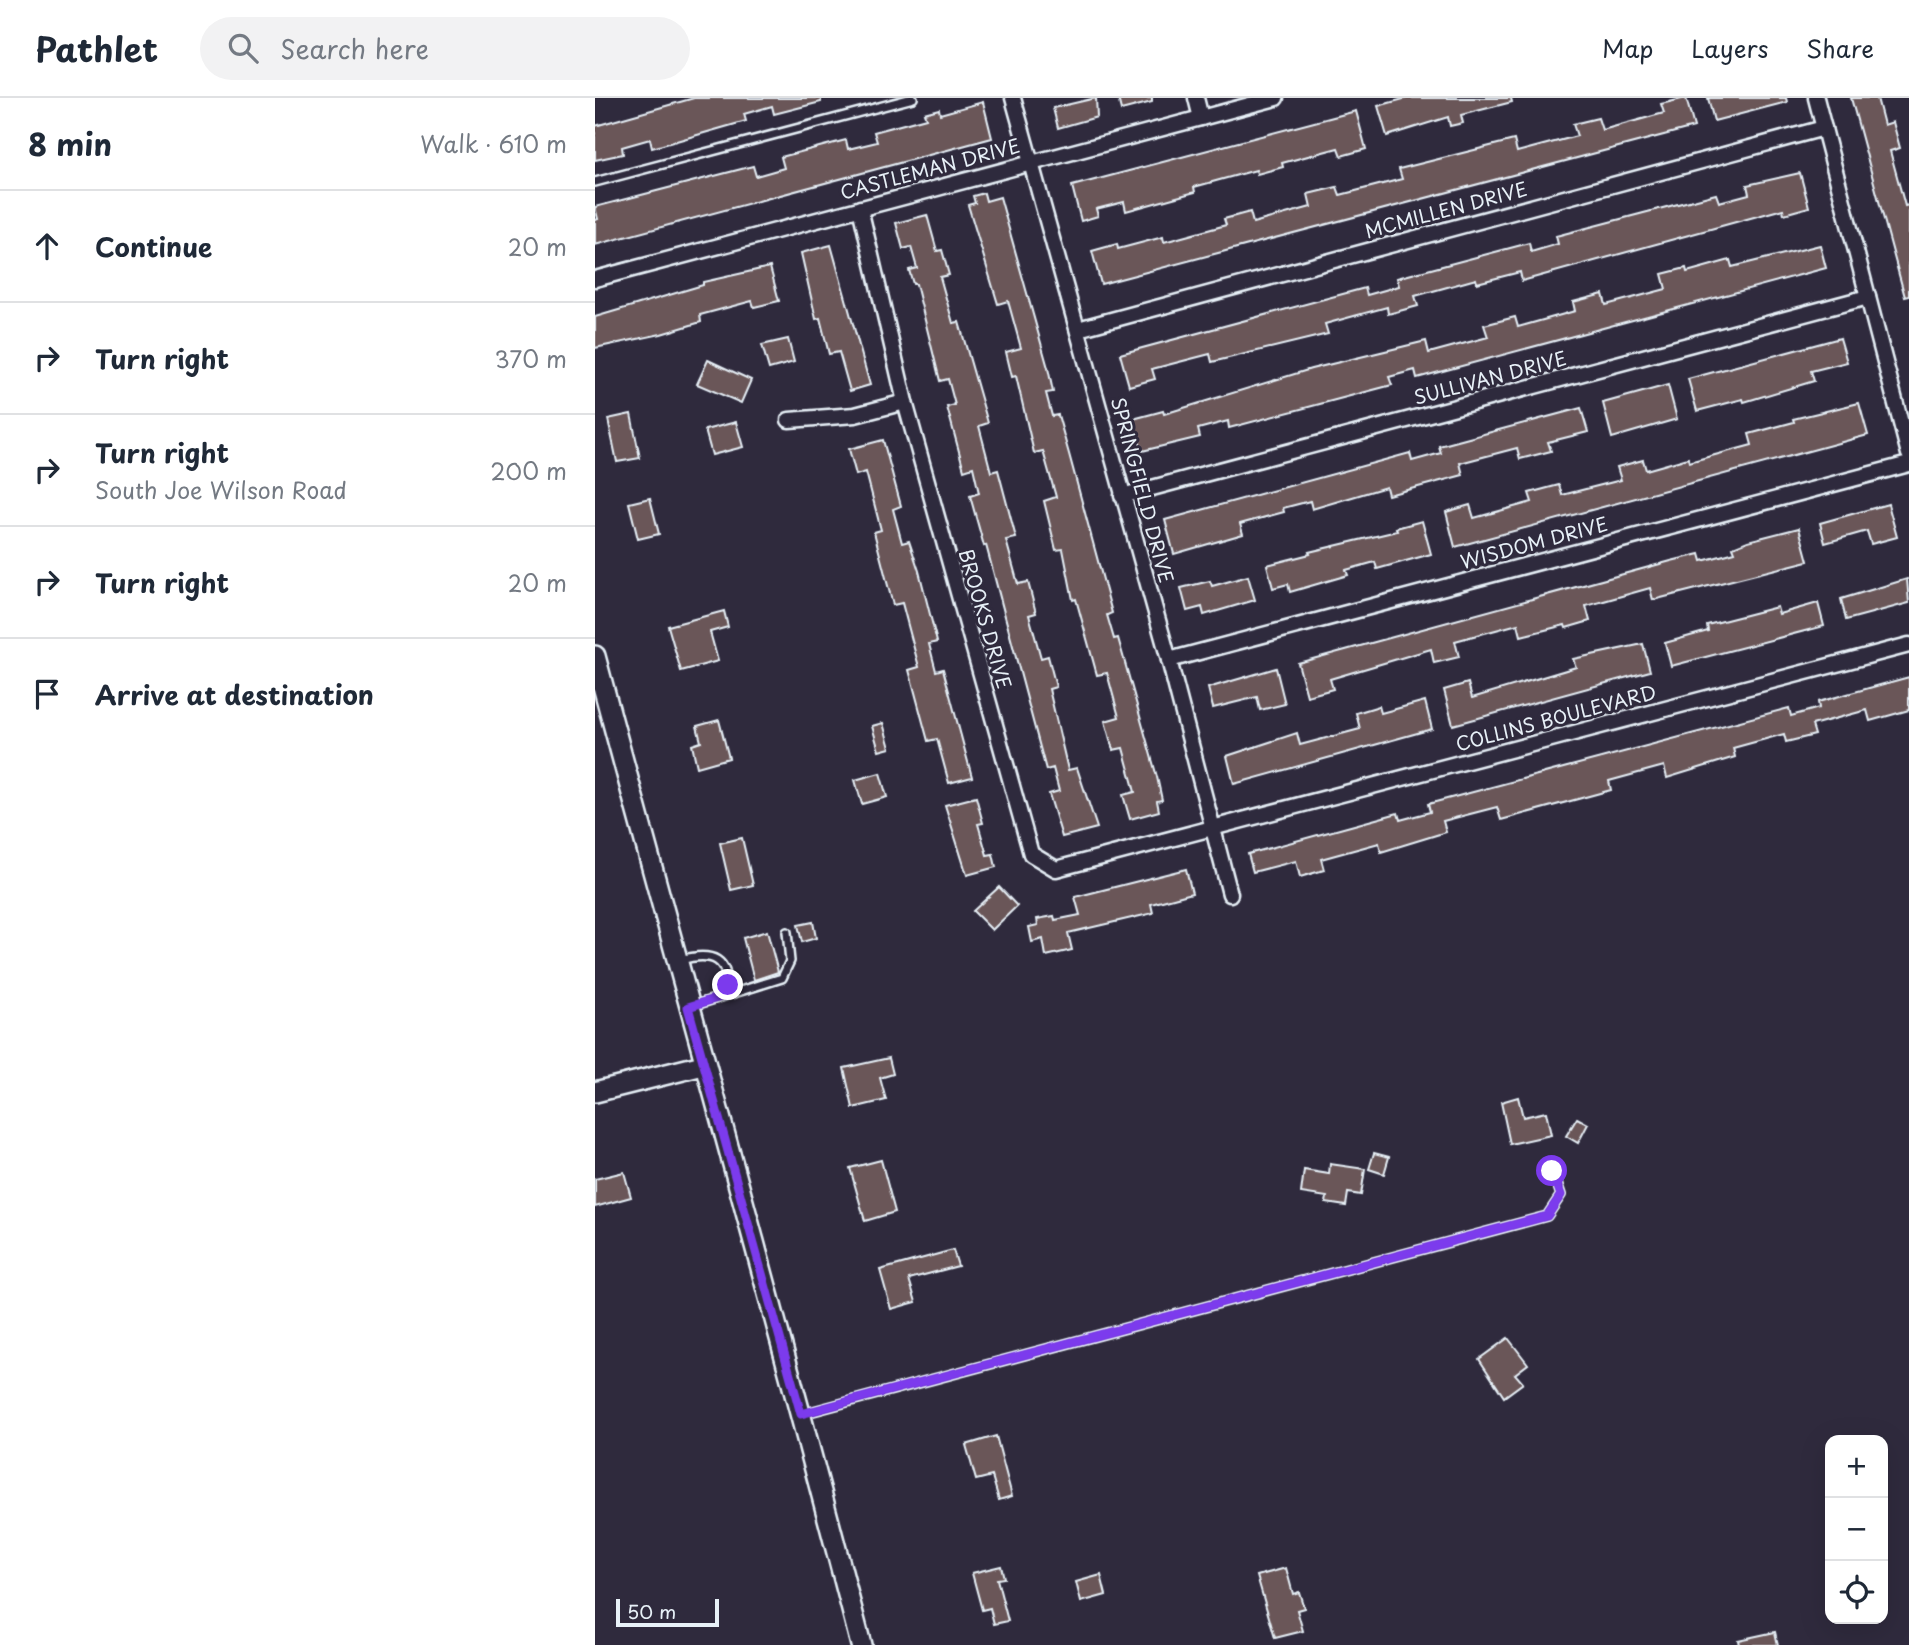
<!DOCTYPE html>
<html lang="en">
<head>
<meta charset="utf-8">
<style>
	:root { --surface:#fff; --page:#f2f2f3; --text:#1f2937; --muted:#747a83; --line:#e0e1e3 }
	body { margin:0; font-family:"Playpen Sans",sans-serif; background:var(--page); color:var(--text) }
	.controls { position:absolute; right:21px; bottom:21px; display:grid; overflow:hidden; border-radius:14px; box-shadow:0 7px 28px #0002 }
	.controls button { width:63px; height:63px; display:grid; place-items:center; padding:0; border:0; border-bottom:2px solid var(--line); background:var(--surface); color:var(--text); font:35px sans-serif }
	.scale { position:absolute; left:21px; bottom:18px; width:103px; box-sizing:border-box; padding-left:7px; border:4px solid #e8f1f8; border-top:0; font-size:19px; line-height:24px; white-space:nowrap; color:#e8f1f8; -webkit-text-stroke:5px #2f2a3d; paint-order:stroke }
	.stop { position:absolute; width:21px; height:21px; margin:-16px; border:5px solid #7c3aed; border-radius:50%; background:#fff }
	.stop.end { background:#7c3aed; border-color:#fff; box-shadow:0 2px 7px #0008 }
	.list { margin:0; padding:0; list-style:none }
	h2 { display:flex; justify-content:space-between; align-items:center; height:91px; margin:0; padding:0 28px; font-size:30px }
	h2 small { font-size:23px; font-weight:400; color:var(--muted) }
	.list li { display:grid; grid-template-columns:46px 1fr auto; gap:21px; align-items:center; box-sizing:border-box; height:112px; padding:0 28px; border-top:2px solid var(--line) }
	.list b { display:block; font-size:26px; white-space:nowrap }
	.list p { margin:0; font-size:23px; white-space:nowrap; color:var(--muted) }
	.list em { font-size:23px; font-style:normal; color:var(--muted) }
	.icon { flex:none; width:38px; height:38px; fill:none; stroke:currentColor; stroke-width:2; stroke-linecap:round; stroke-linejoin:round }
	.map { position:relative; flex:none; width:1314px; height:1547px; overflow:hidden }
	header { display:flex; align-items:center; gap:42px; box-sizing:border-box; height:98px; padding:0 35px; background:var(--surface); border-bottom:2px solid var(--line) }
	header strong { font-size:33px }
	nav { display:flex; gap:38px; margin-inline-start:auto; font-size:24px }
	.search { width:490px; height:63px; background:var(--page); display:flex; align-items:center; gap:18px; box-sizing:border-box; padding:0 24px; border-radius:38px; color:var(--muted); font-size:26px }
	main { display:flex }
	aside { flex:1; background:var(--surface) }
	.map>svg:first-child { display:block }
</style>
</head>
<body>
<header>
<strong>Pathlet</strong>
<div class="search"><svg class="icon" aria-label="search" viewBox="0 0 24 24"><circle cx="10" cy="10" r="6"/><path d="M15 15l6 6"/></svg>Search here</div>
<nav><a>Map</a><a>Layers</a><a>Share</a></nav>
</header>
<main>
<aside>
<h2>8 min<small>Walk · 610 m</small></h2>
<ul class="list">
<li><svg class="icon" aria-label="ahead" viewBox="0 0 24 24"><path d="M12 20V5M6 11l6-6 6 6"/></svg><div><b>Continue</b></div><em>20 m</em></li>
<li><svg class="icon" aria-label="right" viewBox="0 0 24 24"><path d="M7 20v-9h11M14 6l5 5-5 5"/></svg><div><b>Turn right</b></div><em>370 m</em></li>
<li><svg class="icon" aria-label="right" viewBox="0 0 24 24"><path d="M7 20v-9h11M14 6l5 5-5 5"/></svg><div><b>Turn right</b><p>South Joe Wilson Road</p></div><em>200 m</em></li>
<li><svg class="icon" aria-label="right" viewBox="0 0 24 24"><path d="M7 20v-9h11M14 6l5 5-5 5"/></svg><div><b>Turn right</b></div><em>20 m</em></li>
<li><svg class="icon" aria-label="arrive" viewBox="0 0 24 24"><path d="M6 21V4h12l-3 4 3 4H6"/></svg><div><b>Arrive at destination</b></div></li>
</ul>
</aside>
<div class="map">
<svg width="1314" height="1547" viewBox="0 0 1314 1547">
	<rect width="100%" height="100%" fill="#2f2a3d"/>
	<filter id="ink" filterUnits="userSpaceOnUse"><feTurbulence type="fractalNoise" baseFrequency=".0143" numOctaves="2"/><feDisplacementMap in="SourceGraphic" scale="14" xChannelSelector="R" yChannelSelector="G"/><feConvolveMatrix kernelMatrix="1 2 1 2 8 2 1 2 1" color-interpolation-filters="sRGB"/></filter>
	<g filter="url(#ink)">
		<g fill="#6a5658" stroke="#e8f1f8" stroke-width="2">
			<polygon points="99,0 226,0 226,4 179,16 177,8 149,16 151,23 57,50 55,41 27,49 28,56 0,62 0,28"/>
			<polygon points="501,0 502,19 463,30 458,10"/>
			<polygon points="523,0 557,0 557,4 526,12"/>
			<polygon points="812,0 916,0 917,4 866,17 868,25 855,28 853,19 792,38 783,8"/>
			<polygon points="1091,0 1099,29 506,186 497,153 522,146 523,151 568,139 569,144 631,127 629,121 655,114 658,125 716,109 713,96 742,89 745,97 807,81 804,71 919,42 922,54 982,38 978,26 1003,20 1007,32 1069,15 1066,6"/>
			<polygon points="1113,0 1191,0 1192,4 1119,23"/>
			<polygon points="1256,0 1282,0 1289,27 1298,24 1305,50 1295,53 1310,108 1314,107 1314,198 1310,199"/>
			<polygon points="388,4 397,40 0,147 0,122 3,121 0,109 158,68 161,78 189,70 186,59 251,42 253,51 282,44 279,34 331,20 329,15 344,11 345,16"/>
			<polygon points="761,13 771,51 746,58 743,50 687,65 688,69 662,76 661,72 599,89 600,94 531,113 529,104 501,111 503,118 486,123 477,88"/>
			<polygon points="1205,75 1214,109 1189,116 1188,111 927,183 925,174 882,185 881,181 820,198 823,208 793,216 792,209 730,226 733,236 617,264 615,256 557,271 560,281 534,288 525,256 770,190 772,197 804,188 802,180 934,145 936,154 963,146 961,138 1121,96 1124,104 1154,96 1152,87"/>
			<polygon points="389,95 391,103 405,99 453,270 458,294 451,295 457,318 463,317 474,356 517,515 512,517 519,541 523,540 562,679 567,702 562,703 564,713 535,721 528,697 540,694 528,650 518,652 510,623 524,619 512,575 502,577 481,501 478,502 468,451 461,452 449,403 461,399 448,353 439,355 421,278 417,279 411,254 426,250 413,203 403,206 373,107 380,105 378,98"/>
			<polygon points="332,117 342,153 347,152 354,177 345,179 358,225 364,224 393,325 384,328 396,374 403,372 421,440 411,442 423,486 433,484 441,515 434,517 446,560 453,558 461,589 454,591 473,672 482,670 502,730 467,739 454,696 464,693 458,670 451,672 391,447 389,448 375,398 384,395 378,369 369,372 352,309 360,307 353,281 345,283 321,186 318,186 314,172 322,170 316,149 308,151 301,125"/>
			<polygon points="236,147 275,287 255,293 244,254 234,256 225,220 221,221 206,155"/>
			<polygon points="1225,147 1231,170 822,280 820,272 794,279 797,287 634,330 633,323 603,331 605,339 547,353 538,321 568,313 569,316 716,271 831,243 834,255 893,239 889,227 920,219 923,229 980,213 978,204 1008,196 1011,207 1071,191 1067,176 1091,170 1092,174 1135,162 1137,169"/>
			<polygon points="175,169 184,203 159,209 157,203 105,217 106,224 66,236 0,250 0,219 108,187 108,184"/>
			<polygon points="1245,240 1252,264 1216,273 1219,283 1149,304 1148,301 1102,313 1093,281"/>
			<polygon points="193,241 199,264 174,271 167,247"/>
			<polygon points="113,262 156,282 146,305 102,286"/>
			<polygon points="1073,287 1082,321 1017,340 1008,305"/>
			<polygon points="1264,305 1273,337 860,449 851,414 875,407 879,420 937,404 934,395 964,387 967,397 1026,382 1022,369 1048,362 1051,372 1093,360 1094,364 1157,347 1154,336 1199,324 1198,321"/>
			<polygon points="986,310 993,334 953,344 956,353 925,361 922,350 865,365 868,377 842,384 793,397 791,389 717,411 715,403 688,410 689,414 645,426 648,436 579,456 570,422 815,355 817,363 846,355 844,348"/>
			<polygon points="36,316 45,360 22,364 13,321"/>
			<polygon points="141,324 148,349 117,357 110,332"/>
			<polygon points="288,342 306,408 298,411 307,445 314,443 324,473 342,544 334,546 341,573 348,571 377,679 354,685 342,641 333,643 326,617 314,572 324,569 307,505 298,507 279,434 286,432 271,374 261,377 254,351"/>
			<polygon points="55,400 64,436 43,441 34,405"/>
			<polygon points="1293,406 1302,439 1276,446 1272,433 1230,445 1225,425"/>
			<polygon points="827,423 836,456 782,471 780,464 751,472 753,477 695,494 693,486 678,490 672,467 715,456 714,454 802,433 801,430"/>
			<polygon points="1204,430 1213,463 1058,502 1055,490 991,508 995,523 971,530 970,527 926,538 923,526 860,543 864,559 839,565 836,551 735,581 738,591 712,598 703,565 1076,463 1105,456 1107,463 1140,454 1138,449 1153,443"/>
			<polygon points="653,478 660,502 609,517 607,509 592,513 586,490 615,483 617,488"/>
			<polygon points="1312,481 1314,505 1251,522 1246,501"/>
			<polygon points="1223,505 1229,528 1076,568 1070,545 1113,533 1112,527 1182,509 1184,516"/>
			<polygon points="129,513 133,529 115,534 123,563 86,573 73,528"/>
			<polygon points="1048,546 1055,573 858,627 849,592 873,585 877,600 981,569 978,561"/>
			<polygon points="681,570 690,606 665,612 662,599 618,610 613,590"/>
			<polygon points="1314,579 1314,612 1275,623 1272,612 1217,627 1220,637 1191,644 1189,636 1138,650 1140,659 1072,680 1069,668 1014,683 1016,692 906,722 902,709 848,723 851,734 786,754 784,745 726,761 729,772 705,779 701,763 658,774 653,756 803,715 805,722 835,714 833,706 1194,610 1196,618 1224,610 1223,604"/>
			<polygon points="830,603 837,631 639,686 632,658 702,635 705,647 765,631 761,615 784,608 786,615"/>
			<polygon points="124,622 134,660 102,669 97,647 106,644 102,628"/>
			<polygon points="288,625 295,650 284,653 277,628"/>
			<polygon points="285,675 292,699 267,706 260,682"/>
			<polygon points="381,699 388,725 383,726 392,757 398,756 401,769 372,777 350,707"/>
			<polygon points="147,740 158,787 136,792 125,745"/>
			<polygon points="591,771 597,795 556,806 558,815 473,835 477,852 451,858 448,841 437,844 434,829 443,827 442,821 459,818 460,822 485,817 480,799"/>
			<polygon points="404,789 422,808 397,832 378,813"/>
			<polygon points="218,824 221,840 207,844 203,827"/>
			<polygon points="172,833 183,874 159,882 148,840"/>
			<polygon points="294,960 298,976 285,980 291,1002 258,1010 249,970"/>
			<polygon points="923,999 928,1019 951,1014 956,1037 915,1046 906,1004"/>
			<polygon points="982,1020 993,1026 983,1045 971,1038"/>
			<polygon points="779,1055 794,1059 789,1076 774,1071"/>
			<polygon points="286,1062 300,1114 270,1123 255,1070"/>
			<polygon points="735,1066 770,1071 766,1097 753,1095 751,1108 731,1105 732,1099 706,1095 709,1072 734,1076"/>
			<polygon points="29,1074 36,1099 0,1109 0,1081"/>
			<polygon points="358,1152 363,1168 314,1181 321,1204 296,1211 285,1172"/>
			<polygon points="913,1240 933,1266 920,1276 928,1285 909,1299 884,1261"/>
			<polygon points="401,1338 417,1398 404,1402 397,1378 381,1382 371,1347"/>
			<polygon points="406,1468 409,1480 402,1481 413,1523 399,1526 395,1510 387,1512 377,1475"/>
			<polygon points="691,1470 698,1496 704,1494 709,1510 702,1512 708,1533 680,1540 662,1478"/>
			<polygon points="506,1477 511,1497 486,1504 481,1484"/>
			<polygon points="1180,1534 1183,1547 1144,1547 1143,1542"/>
		</g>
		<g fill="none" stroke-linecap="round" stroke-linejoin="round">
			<defs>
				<g id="lane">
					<polyline points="0,84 318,0"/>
					<path d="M85 862C118 853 135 860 132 897"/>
					<polyline points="97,908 187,880 195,863 192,834"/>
					<polyline points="207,1316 952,1118 966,1097 958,1073"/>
				</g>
				<g id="street">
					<polyline points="418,0 574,562 635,796"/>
					<polyline points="601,0 606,20"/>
					<polyline points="1221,0 1314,356"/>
					<polyline points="265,110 310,304 436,756 461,771 1314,547"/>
					<polyline points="0,181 681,0"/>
					<polyline points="483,231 1229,30"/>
					<polyline points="194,322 260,317 310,304"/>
					<polyline points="527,398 1273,199"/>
					<polyline points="574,562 1314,366"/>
				</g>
				<g id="secondary">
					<path d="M0 558C88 888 181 1216 266 1547"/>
					<polyline points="0,994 108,967"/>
				</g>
			</defs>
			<use href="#lane" stroke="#e8f1f8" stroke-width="12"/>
			<use href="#street" stroke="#e8f1f8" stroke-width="19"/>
			<use href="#secondary" stroke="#e8f1f8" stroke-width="24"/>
			<use href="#lane" stroke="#2f2a3d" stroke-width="7"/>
			<use href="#street" stroke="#2f2a3d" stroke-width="14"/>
			<use href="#secondary" stroke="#2f2a3d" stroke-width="19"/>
		</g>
	</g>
	<g fill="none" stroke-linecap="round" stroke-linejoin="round" filter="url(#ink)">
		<polyline stroke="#7c3aed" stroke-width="9" points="133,887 132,897 93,909 206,1316 952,1118 966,1097 957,1073"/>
	</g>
	<g text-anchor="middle" stroke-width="6" stroke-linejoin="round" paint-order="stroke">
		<g font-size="19" fill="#e8f1f8" stroke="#2f2a3d">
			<text transform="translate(335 71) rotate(-15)" y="7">CASTLEMAN DRIVE</text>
			<text transform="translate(851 112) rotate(-15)" y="7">MCMILLEN DRIVE</text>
			<text transform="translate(895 280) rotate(-15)" y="7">SULLIVAN DRIVE</text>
			<text transform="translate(547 392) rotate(75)" y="7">SPRINGFIELD DRIVE</text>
			<text transform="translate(939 445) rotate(-15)" y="7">WISDOM DRIVE</text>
			<text transform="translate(390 521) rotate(74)" y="7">BROOKS DRIVE</text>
			<text transform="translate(961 620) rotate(-15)" y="7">COLLINS BOULEVARD</text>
		</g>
	</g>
</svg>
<div class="controls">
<button>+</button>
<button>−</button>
<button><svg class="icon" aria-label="locate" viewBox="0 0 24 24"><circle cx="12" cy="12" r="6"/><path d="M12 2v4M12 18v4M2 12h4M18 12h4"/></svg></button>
</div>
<div class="scale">50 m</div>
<div class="stop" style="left:957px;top:1073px"></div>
<div class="stop end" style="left:133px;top:887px"></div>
</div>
</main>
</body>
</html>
